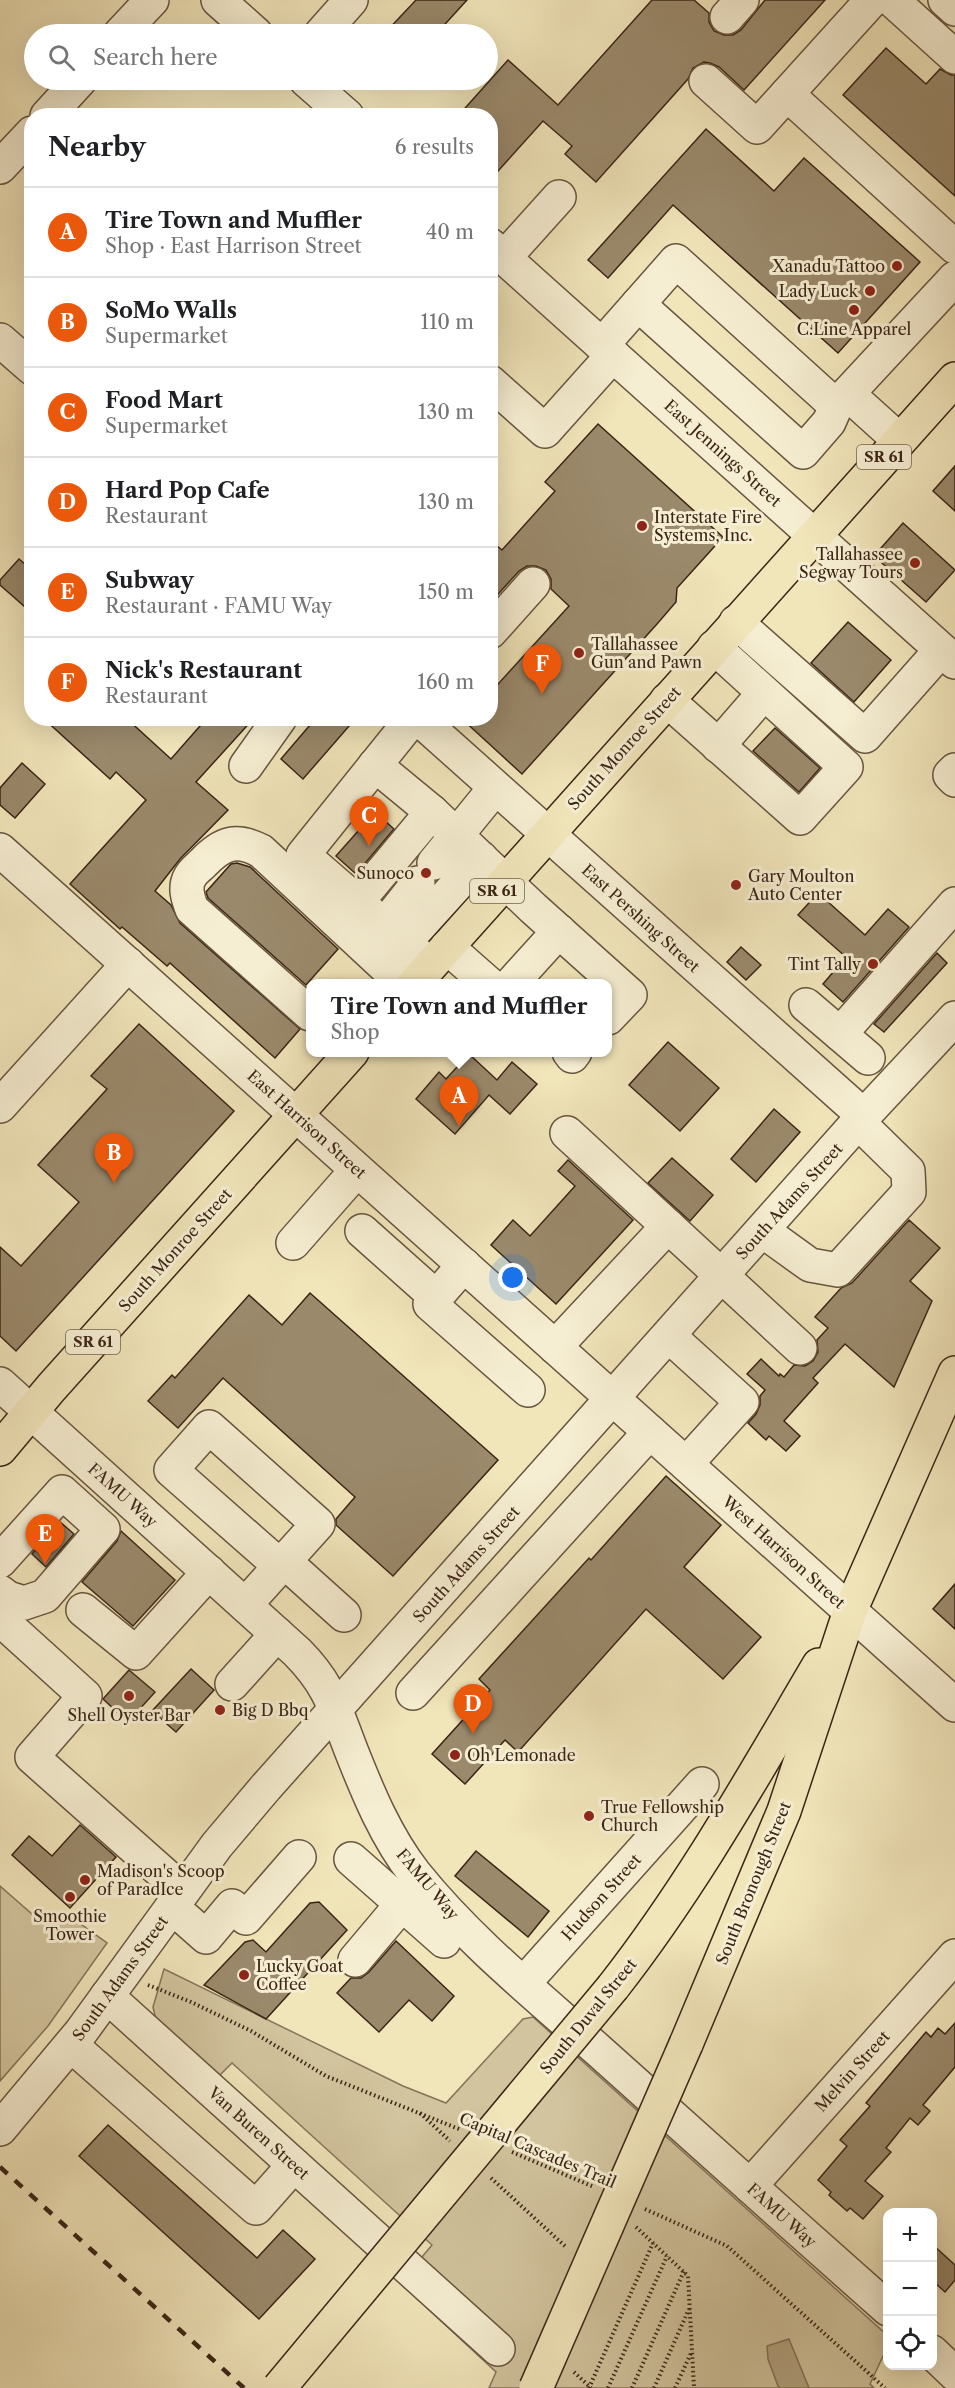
<!DOCTYPE html>
<html lang="en">
<head>
<meta charset="utf-8">
<style>
	:root { --surface:#fff; --page:#f6f6f6; --text:#202124; --muted:#757577; --line:#e0e0e0; --accent:#ea580c }
	body { margin:0; font-family:"Libre Caslon Text",serif; background:var(--page); color:var(--text) }
	.controls { position:absolute; right:18px; bottom:18px; display:grid; overflow:hidden; border-radius:12px; box-shadow:0 6px 24px #0002 }
	.controls button { width:54px; height:54px; display:grid; place-items:center; padding:0; border:0; border-bottom:2px solid var(--line); background:var(--surface); color:var(--text); font:30px sans-serif }
	.you { position:absolute; left:513px; top:1278px; width:21px; height:21px; margin:-15px; border:4px solid #fff; border-radius:50%; background:#1a73e8; box-shadow:0 0 0 9px #1a73e833 }
	.badge { display:grid; place-items:center; width:39px; height:39px; border-radius:50%; background:var(--accent); color:#fff; font-size:20px; font-weight:700 }
	.pin { position:absolute; translate:-50% -50px; filter:drop-shadow(0 2px 3px #0008) }
	.pin::after { content:''; position:absolute; top:32px; width:21px; height:18px; background:inherit; clip-path:polygon(0 0,100% 0,50% 100%) }
	.popup { position:absolute; left:306px; top:979px; width:306px; height:78px; box-sizing:border-box; display:grid; place-content:center; border-radius:12px; background:var(--surface); filter:drop-shadow(0 2px 4px #0005); font-size:20px; white-space:nowrap; color:var(--muted) }
	.popup b { font-size:22px; color:var(--text) }
	.popup::after { content:''; position:absolute; left:50%; top:100%; margin-left:-12px; border:12px solid transparent; border-top-color:var(--surface) }
	.list { margin:0; padding:0; list-style:none }
	h2 { display:flex; justify-content:space-between; align-items:center; height:78px; margin:0; padding:0 24px; font-size:26px }
	h2 small { font-size:20px; font-weight:400; color:var(--muted) }
	.list li { display:grid; grid-template-columns:39px 1fr auto; gap:18px; align-items:center; box-sizing:border-box; height:90px; padding:0 24px; border-top:2px solid var(--line) }
	.list b { display:block; font-size:22px; white-space:nowrap }
	.list p { margin:0; font-size:20px; white-space:nowrap; color:var(--muted) }
	.list em { font-size:20px; font-style:normal; color:var(--muted) }
	.icon { flex:none; width:33px; height:33px; fill:none; stroke:currentColor; stroke-width:2; stroke-linecap:round; stroke-linejoin:round }
	.map { position:relative; flex:none; width:955px; height:2388px; overflow:hidden }
	.search { position:absolute; background:var(--surface); box-shadow:0 6px 24px #0002; left:24px; top:24px; width:474px; height:66px; display:flex; align-items:center; gap:15px; box-sizing:border-box; padding:0 21px; border-radius:33px; color:var(--muted); font-size:22px }
	.panel { position:absolute; background:var(--surface); box-shadow:0 6px 24px #0002; left:24px; top:108px; width:474px; height:618px; border-radius:24px }
	.map>svg:first-child { display:block }
</style>
</head>
<body>
<div class="map">
<svg width="955" height="2388" viewBox="0 0 955 2388">
	<rect width="100%" height="100%" fill="#f1e5ba"/>
	<filter id="stains"><feTurbulence type="fractalNoise" baseFrequency=".00333" numOctaves="4"/><feColorMatrix values="0 0 0 0 .2 0 0 0 0 .09 0 0 0 0 .02 0 0 0 .5 -.17"/></filter>
	<radialGradient id="worn" r=".72"><stop offset=".6" stop-color="#630" stop-opacity="0"/><stop offset="1" stop-color="#630" stop-opacity=".3"/></radialGradient>
	<g fill="#d2c49e" stroke="#86745a" stroke-width="1.5">
		<polygon points="0,1886 32,1914 75,1920 107,1943 48,2026 0,2081"/>
		<polygon points="164,1969 403,2086 446,2103 523,2019 533,2017 887,2335 884,2354 870,2384 874,2388 489,2388 496,2372 400,2283 432,2245 232,2063 218,2077 156,2020 153,2007"/>
	</g>
	<polygon fill="#b3a482" stroke="#837157" stroke-width="1.5" points="789,2339 809,2388 780,2388 778,2386 768,2359 767,2346"/>
	<g fill="#9a896b" stroke="#3b2516" stroke-width="1.5">
		<polygon points="416,0 467,0 436,34 384,34"/>
		<polygon points="652,0 694,0 709,13 709,22 714,31 724,35 733,35 741,30 765,0 825,0 744,90 719,67 710,63 704,62 693,68 688,79 596,182 565,154 572,146 543,121 490,180 490,116 458,116 508,60 558,105"/>
		<polygon points="886,48 926,84 940,69 951,75 955,75 955,196 843,95"/>
		<polygon points="706,129 774,191 804,158 920,262 838,353 673,205 608,278 588,260"/>
		<polygon points="598,424 723,537 677,588 676,602 657,624 522,774 461,718 490,718 490,693 569,606 551,589 551,579 546,570 536,566 527,566 519,571 490,603 490,540 502,550 555,491 545,482"/>
		<polygon points="955,466 955,511 933,491"/>
		<polygon points="903,523 955,570 926,602 874,556"/>
		<polygon points="19,559 32,570 32,613 0,585 0,580"/>
		<polygon points="848,622 891,660 854,702 811,663"/>
		<polygon points="43,718 126,718 171,759 207,718 254,718 196,782 228,810 180,859 155,891 171,905 180,923 300,1029 275,1058 170,963 167,966 122,927 120,929 70,884 146,800 116,772 110,779"/>
		<polygon points="316,718 356,718 303,779 281,759"/>
		<polygon points="775,728 820,768 799,792 753,751"/>
		<polygon points="22,763 45,784 15,818 0,805 0,788"/>
		<polygon points="375,812 394,829 356,874 336,856"/>
		<polygon points="237,863 250,867 338,949 306,985 208,898 206,892 231,864"/>
		<polygon points="818,893 865,935 888,909 909,927 843,1002 823,984 846,957 798,915"/>
		<polygon points="741,947 761,965 746,980 727,962"/>
		<polygon points="937,953 947,963 884,1032 874,1024"/>
		<polygon points="139,1024 234,1111 16,1351 0,1336 0,1247 21,1266 79,1202 38,1165 107,1089 91,1076"/>
		<polygon points="668,1042 719,1088 680,1131 629,1085"/>
		<polygon points="469,1054 497,1080 512,1062 537,1084 510,1114 489,1095 455,1134 416,1099 439,1072 446,1079"/>
		<polygon points="774,1109 800,1132 756,1182 731,1159"/>
		<polygon points="672,1158 713,1195 690,1221 648,1183"/>
		<polygon points="568,1160 633,1220 556,1304 491,1245 513,1220 530,1236 575,1186 558,1171"/>
		<polygon points="909,1220 940,1248 910,1281 932,1301 894,1387 845,1344 813,1378 818,1383 784,1421 800,1436 786,1451 769,1436 766,1440 748,1423 756,1414 760,1405 760,1396 765,1390 747,1374 761,1359 779,1376 780,1374 784,1377 794,1365 805,1366 813,1361 818,1352 817,1340 828,1328 815,1317 841,1288 852,1283"/>
		<polygon points="310,1293 498,1460 393,1576 336,1525 336,1519 355,1497 223,1378 178,1428 148,1401 172,1375 175,1378 249,1295 282,1325"/>
		<polygon points="666,1476 721,1525 684,1567 761,1637 723,1679 646,1609 518,1752 505,1740 465,1784 432,1754 490,1690 479,1679 589,1558 591,1560"/>
		<polygon points="60,1522 74,1534 46,1567 32,1554"/>
		<polygon points="121,1531 175,1580 133,1626 82,1582 117,1541"/>
		<polygon points="955,1584 955,1629 933,1609"/>
		<polygon points="191,1669 214,1690 176,1732 152,1711"/>
		<polygon points="129,1670 155,1692 128,1722 103,1699"/>
		<polygon points="80,1825 116,1857 70,1908 12,1855 29,1836 52,1856"/>
		<polygon points="476,1851 549,1911 528,1937 455,1876"/>
		<polygon points="319,1902 347,1930 266,2019 204,1985 245,1942 253,1940 266,1952 310,1903"/>
		<polygon points="396,1941 454,1996 432,2021 409,2000 379,2032 337,1993 351,1978 361,1978 369,1972"/>
		<polygon points="955,2023 955,2067 923,2105 930,2111 918,2125 910,2118 886,2148 891,2152 865,2181 883,2196 863,2219 850,2208 847,2211 829,2195 831,2192 818,2180 847,2146 840,2140 870,2106 866,2103 926,2032 931,2037 938,2028 945,2034"/>
		<polygon points="108,2125 257,2258 283,2230 315,2259 259,2319 79,2156"/>
		<polygon points="933,2245 955,2265 955,2280 945,2292 933,2281"/>
	</g>
	<g fill="none" stroke-linecap="round" stroke-linejoin="round">
		<defs>
			<g id="minor">
				<polyline points="218,0 256,34"/>
				<polyline points="892,0 955,57"/>
				<polyline points="945,0 955,9"/>
				<polyline points="727,17 742,0"/>
				<polyline points="120,34 152,0"/>
				<polyline points="321,34 351,0"/>
				<polyline points="306,80 347,116"/>
				<polyline points="706,81 757,127 872,0"/>
				<polyline points="787,94 955,247"/>
				<polyline points="47,116 80,80"/>
				<polyline points="0,167 32,133"/>
				<polyline points="490,245 955,662"/>
				<polyline points="505,257 559,197"/>
				<polyline points="638,304 803,452 829,422 836,406 955,278"/>
				<polyline points="0,340 32,368"/>
				<polyline points="602,345 676,261 836,406"/>
				<polyline points="490,382 545,431 613,355"/>
				<polyline points="848,394 899,440"/>
				<polyline points="736,622 865,736 941,650"/>
				<polyline points="490,632 533,584"/>
				<polyline points="667,700 800,818 846,767 714,647"/>
				<polyline points="413,718 303,855 430,965"/>
				<polyline points="418,718 864,1116"/>
				<polyline points="718,746 764,693"/>
				<polyline points="375,765 432,812"/>
				<polyline points="246,766 280,718"/>
				<polyline points="955,770 950,775 955,780"/>
				<polyline points="0,850 955,1705"/>
				<polyline points="434,863 495,788"/>
				<polyline points="357,902 432,812 533,908 630,995 608,1018"/>
				<polyline points="384,926 418,883"/>
				<polyline points="404,943 481,858"/>
				<polyline points="447,947 489,984"/>
				<polyline points="511,984 559,931"/>
				<polyline points="806,1005 868,1058"/>
				<path d="M310 1014 192 909C188 899 184 887 190 877 192 872 199 867 203 863 222 843 236 838 261 851L404 984"/>
				<polyline points="840,1034 955,904"/>
				<polyline points="569,1052 572,1056 575,1052"/>
				<polyline points="0,1106 128,964"/>
				<polyline points="567,1133 800,1348"/>
				<polyline points="362,1231 436,1297"/>
				<polyline points="763,1231 810,1265 838,1270 909,1192 908,1171 858,1122"/>
				<polyline points="293,1243 357,1170"/>
				<polyline points="464,1265 430,1304 528,1390"/>
				<polyline points="669,1336 742,1402 686,1464"/>
				<polyline points="555,1347 668,1226"/>
				<path d="M0 1384 297 1652C330 1685 335 1709 351 1750 368 1793 386 1837 415 1874 468 1940 535 1994 598 2050 694 2136 791 2223 888 2309"/>
				<polyline points="0,1561 62,1492 103,1529 45,1596 24,1603 8,1598 0,1592"/>
				<polyline points="284,1561 344,1615"/>
				<polyline points="245,1605 318,1524 209,1427 171,1470 280,1566"/>
				<polyline points="83,1610 136,1653 209,1572"/>
				<polyline points="0,1619 85,1696 32,1757 183,1891"/>
				<polyline points="232,1684 277,1634"/>
				<polyline points="413,1693 650,1432"/>
				<polyline points="351,1859 444,1941"/>
				<polyline points="172,1907 206,1937 232,1906 246,1918 299,1857"/>
				<polyline points="355,1960 403,1903"/>
				<polyline points="524,1983 702,1784"/>
				<polyline points="107,1996 498,2349"/>
				<polyline points="71,2045 256,2208 294,2165"/>
				<polyline points="0,2129 81,2032 217,1845 266,1787 858,1122 955,1018"/>
				<polyline points="750,2186 955,1956"/>
				<polyline points="932,2352 955,2374"/>
			</g>
			<g id="major">
				<polyline points="414,984 955,379"/>
				<polyline points="0,1449 51,1388 352,1052"/>
				<path d="M613 1987C692 1886 754 1775 819 1665"/>
				<polyline points="686,2044 784,1811 850,1611 955,1373"/>
			</g>
		</defs>
		<use href="#minor" stroke="#68553f" stroke-width="36"/>
		<use href="#major" stroke="#3b2516" stroke-width="36"/>
		<g stroke="#3b2516" stroke-width="4" stroke-dasharray="1.5 3" stroke-linecap="butt">
			<polyline points="148,1985 191,2002 251,2031 326,2076 459,2129"/>
			<polyline points="420,2113 450,2141"/>
			<polyline points="512,2152 594,2187"/>
			<polyline points="491,2178 567,2248"/>
			<polyline points="645,2209 727,2246 885,2388"/>
			<polyline points="636,2227 688,2276 694,2388"/>
			<polyline points="574,2372 591,2388"/>
			<polyline points="589,2388 653,2243"/>
			<polyline points="608,2388 667,2256"/>
			<polyline points="632,2388 684,2271"/>
			<polyline points="654,2388 689,2309"/>
			<polyline points="675,2388 692,2351"/>
		</g>
		<use href="#minor" stroke="#f6eed2" stroke-width="33"/>
		<use href="#major" stroke="#f1e5ba" stroke-width="33"/>
		<polyline stroke="#3b2516" stroke-width="4.5" stroke-dasharray="10 10" stroke-linecap="butt" points="0,2167 244,2388"/>
		<defs>
			<g id="major-bridge">
				<polyline points="279,2388 613,1987"/>
				<polyline points="536,2388 686,2044"/>
			</g>
		</defs>
		<use href="#major-bridge" stroke="#3b2516" stroke-width="36" stroke-linecap="butt"/>
		<use href="#major-bridge" stroke="#f1e5ba" stroke-width="33"/>
	</g>
	<g fill="#8f2418" stroke="#f6eed2" stroke-width="2">
		<circle cx="897" cy="266" r="6"/>
		<circle cx="870" cy="291" r="6"/>
		<circle cx="854" cy="310" r="6"/>
		<circle cx="642" cy="526" r="6"/>
		<circle cx="915" cy="563" r="6"/>
		<circle cx="579" cy="653" r="6"/>
		<circle cx="426" cy="873" r="6"/>
		<circle cx="736" cy="885" r="6"/>
		<circle cx="873" cy="964" r="6"/>
		<circle cx="129" cy="1696" r="6"/>
		<circle cx="220" cy="1710" r="6"/>
		<circle cx="455" cy="1755" r="6"/>
		<circle cx="589" cy="1816" r="6"/>
		<circle cx="85" cy="1880" r="6"/>
		<circle cx="70" cy="1897" r="6"/>
		<circle cx="244" cy="1975" r="6"/>
	</g>
	<g text-anchor="middle" stroke-width="6" stroke-linejoin="round" paint-order="stroke">
		<g fill="#f6eed2" stroke="#73614e" stroke-width="1.5">
			<rect x="857" y="445" width="54" height="24" rx="4.5"/>
			<rect x="470" y="879" width="54" height="24" rx="4.5"/>
			<rect x="66" y="1330" width="54" height="24" rx="4.5"/>
		</g>
		<g font-size="15" font-weight="bold" fill="#3b2516">
			<text x="884" y="462">SR 61</text>
			<text x="497" y="896">SR 61</text>
			<text x="93" y="1347">SR 61</text>
		</g>
		<g font-size="16" fill="#3b2516" stroke="#f6eed2" text-anchor="start">
			<text x="885" y="272" text-anchor="end">Xanadu Tattoo</text>
			<text x="858" y="297" text-anchor="end">Lady Luck</text>
			<text x="854" y="335" text-anchor="middle">C.Line Apparel</text>
			<text x="654" y="523">Interstate Fire<tspan x="654" dy="18">Systems, Inc.</tspan></text>
			<text x="903" y="560" text-anchor="end">Tallahassee<tspan x="903" dy="18">Segway Tours</tspan></text>
			<text x="591" y="650">Tallahassee<tspan x="591" dy="18">Gun and Pawn</tspan></text>
			<text x="414" y="879" text-anchor="end">Sunoco</text>
			<text x="748" y="882">Gary Moulton<tspan x="748" dy="18">Auto Center</tspan></text>
			<text x="861" y="970" text-anchor="end">Tint Tally</text>
			<text x="232" y="1716">Big D Bbq</text>
			<text x="129" y="1721" text-anchor="middle">Shell Oyster Bar</text>
			<text x="467" y="1761">Oh Lemonade</text>
			<text x="601" y="1813">True Fellowship<tspan x="601" dy="18">Church</tspan></text>
			<text x="97" y="1877">Madison's Scoop<tspan x="97" dy="18">of ParadIce</tspan></text>
			<text x="70" y="1922" text-anchor="middle">Smoothie<tspan x="70" dy="18">Tower</tspan></text>
			<text x="256" y="1972">Lucky Goat<tspan x="256" dy="18">Coffee</tspan></text>
		</g>
		<g font-size="16" fill="#3b2516" stroke="#f6eed2">
			<text transform="translate(723 453) rotate(42)" y="6">East Jennings Street</text>
			<text transform="translate(624 748) rotate(-48)" y="6">South Monroe Street</text>
			<text transform="translate(641 918) rotate(42)" y="6">East Pershing Street</text>
			<text transform="translate(307 1124) rotate(42)" y="6">East Harrison Street</text>
			<text transform="translate(789 1201) rotate(-48)" y="6">South Adams Street</text>
			<text transform="translate(175 1250) rotate(-48)" y="6">South Monroe Street</text>
			<text transform="translate(123 1495) rotate(42)" y="6">FAMU Way</text>
			<text transform="translate(784 1552) rotate(42)" y="6">West Harrison Street</text>
			<text transform="translate(466 1564) rotate(-48)" y="6">South Adams Street</text>
			<text transform="translate(753 1883) rotate(-68)" y="6">South Bronough Street</text>
			<text transform="translate(428 1884) rotate(50)" y="6">FAMU Way</text>
			<text transform="translate(601 1897) rotate(-48)" y="6">Hudson Street</text>
			<text transform="translate(120 1978) rotate(-54)" y="6">South Adams Street</text>
			<text transform="translate(588 2016) rotate(-51)" y="6">South Duval Street</text>
			<text transform="translate(852 2071) rotate(-48)" y="6">Melvin Street</text>
			<text transform="translate(259 2133) rotate(42)" y="6">Van Buren Street</text>
			<text transform="translate(538 2150) rotate(23)" y="6">Capital Cascades Trail</text>
			<text transform="translate(782 2215) rotate(42)" y="6">FAMU Way</text>
		</g>
	</g>
	<rect width="100%" height="100%" filter="url(#stains)"/>
	<rect width="100%" height="100%" fill="url(#worn)"/>
</svg>
<div class="controls">
<button>+</button>
<button>−</button>
<button><svg class="icon" aria-label="locate" viewBox="0 0 24 24"><circle cx="12" cy="12" r="6"/><path d="M12 2v4M12 18v4M2 12h4M18 12h4"/></svg></button>
</div>
<div class="you"></div>
<div class="pin badge" style="left:459px;top:1126px">A</div>
<div class="popup"><b>Tire Town and Muffler</b>Shop</div>
<div class="pin badge" style="left:114px;top:1183px">B</div>
<div class="pin badge" style="left:369px;top:846px">C</div>
<div class="pin badge" style="left:473px;top:1734px">D</div>
<div class="pin badge" style="left:45px;top:1564px">E</div>
<div class="pin badge" style="left:542px;top:694px">F</div>
<div class="search"><svg class="icon" aria-label="search" viewBox="0 0 24 24"><circle cx="10" cy="10" r="6"/><path d="M15 15l6 6"/></svg>Search here</div>
<section class="panel">
<h2>Nearby<small>6 results</small></h2>
<ul class="list">
<li><span class="badge">A</span><div><b>Tire Town and Muffler</b><p>Shop · East Harrison Street</p></div><em>40 m</em></li>
<li><span class="badge">B</span><div><b>SoMo Walls</b><p>Supermarket</p></div><em>110 m</em></li>
<li><span class="badge">C</span><div><b>Food Mart</b><p>Supermarket</p></div><em>130 m</em></li>
<li><span class="badge">D</span><div><b>Hard Pop Cafe</b><p>Restaurant</p></div><em>130 m</em></li>
<li><span class="badge">E</span><div><b>Subway</b><p>Restaurant · FAMU Way</p></div><em>150 m</em></li>
<li><span class="badge">F</span><div><b>Nick's Restaurant</b><p>Restaurant</p></div><em>160 m</em></li>
</ul>
</section>
</div>
</body>
</html>
